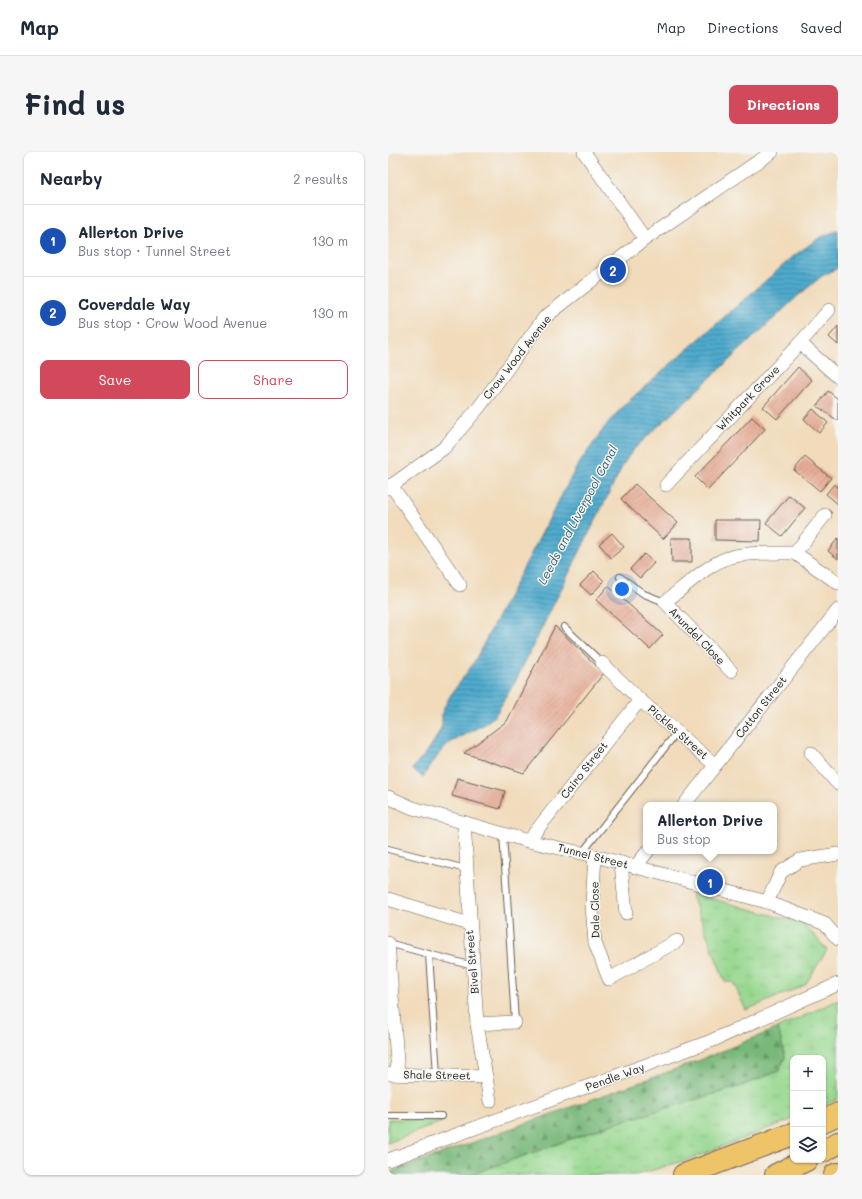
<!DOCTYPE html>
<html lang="en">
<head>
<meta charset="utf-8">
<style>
	:root { --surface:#fff; --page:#f6f6f7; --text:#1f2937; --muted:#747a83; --line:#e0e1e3; --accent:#d1495b }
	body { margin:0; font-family:Mali,sans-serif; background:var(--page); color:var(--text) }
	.controls { position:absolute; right:12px; bottom:12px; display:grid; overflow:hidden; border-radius:8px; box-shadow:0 1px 3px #0004 }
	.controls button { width:36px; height:36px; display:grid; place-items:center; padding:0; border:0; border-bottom:1px solid var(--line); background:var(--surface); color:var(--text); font:20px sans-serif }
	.you { position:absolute; left:234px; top:437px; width:14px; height:14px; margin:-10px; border:3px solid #fff; border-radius:50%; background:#1a73e8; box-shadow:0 0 0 6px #1a73e833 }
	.badge { display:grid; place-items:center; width:26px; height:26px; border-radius:50%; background:var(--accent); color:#fff; font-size:13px; font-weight:700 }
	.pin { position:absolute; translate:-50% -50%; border:2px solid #fff; box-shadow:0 1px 4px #0006 }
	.popup { position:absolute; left:255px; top:650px; width:134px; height:52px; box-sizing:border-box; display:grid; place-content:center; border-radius:8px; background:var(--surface); filter:drop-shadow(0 1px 3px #0005); font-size:13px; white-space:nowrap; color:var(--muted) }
	.popup b { font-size:15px; color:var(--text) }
	.popup::after { content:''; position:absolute; left:50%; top:100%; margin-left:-8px; border:8px solid transparent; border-top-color:var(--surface) }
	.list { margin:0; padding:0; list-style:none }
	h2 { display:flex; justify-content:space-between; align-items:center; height:52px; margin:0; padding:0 16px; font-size:17px }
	h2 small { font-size:13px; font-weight:400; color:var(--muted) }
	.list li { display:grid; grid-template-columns:26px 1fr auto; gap:12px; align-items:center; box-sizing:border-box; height:72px; padding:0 16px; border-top:1px solid var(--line) }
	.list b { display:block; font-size:15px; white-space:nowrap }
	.list p { margin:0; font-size:13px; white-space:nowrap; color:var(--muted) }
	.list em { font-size:13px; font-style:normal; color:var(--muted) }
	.actions { display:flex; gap:8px; padding:12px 16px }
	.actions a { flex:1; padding:9px 0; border:1px solid var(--accent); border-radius:8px; text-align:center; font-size:14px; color:var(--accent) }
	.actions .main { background:var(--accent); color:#fff }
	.icon { flex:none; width:22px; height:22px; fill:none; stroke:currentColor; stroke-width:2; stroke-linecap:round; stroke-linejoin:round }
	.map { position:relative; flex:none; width:450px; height:1023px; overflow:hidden; border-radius:8px }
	header { display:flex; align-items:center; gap:24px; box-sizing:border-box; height:56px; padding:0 20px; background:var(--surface); border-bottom:1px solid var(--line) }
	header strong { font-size:19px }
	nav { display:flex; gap:22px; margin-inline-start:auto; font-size:14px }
	.intro { display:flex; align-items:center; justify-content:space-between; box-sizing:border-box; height:96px; padding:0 24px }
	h1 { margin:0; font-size:28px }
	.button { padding:10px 18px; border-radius:8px; background:var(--accent); color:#fff; font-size:14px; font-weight:700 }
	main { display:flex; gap:24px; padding:0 24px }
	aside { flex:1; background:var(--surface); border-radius:8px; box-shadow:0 1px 3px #0004 }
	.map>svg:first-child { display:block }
</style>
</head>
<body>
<header>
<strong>Map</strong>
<nav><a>Map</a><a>Directions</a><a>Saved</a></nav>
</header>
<div class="intro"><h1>Find us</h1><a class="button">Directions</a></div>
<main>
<aside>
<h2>Nearby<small>2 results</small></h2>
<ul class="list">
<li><span class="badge" style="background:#1a4fb4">1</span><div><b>Allerton Drive</b><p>Bus stop · Tunnel Street</p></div><em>130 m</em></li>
<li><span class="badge" style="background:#1a4fb4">2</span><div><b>Coverdale Way</b><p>Bus stop · Crow Wood Avenue</p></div><em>130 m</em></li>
</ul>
<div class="actions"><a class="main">Save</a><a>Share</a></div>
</aside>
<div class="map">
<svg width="450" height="1023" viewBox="0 0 450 1023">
	<defs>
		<pattern id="grass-tufts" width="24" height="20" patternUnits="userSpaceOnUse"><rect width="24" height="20" fill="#96d78e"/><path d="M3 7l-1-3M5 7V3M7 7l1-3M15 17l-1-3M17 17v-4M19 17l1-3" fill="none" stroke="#81b87a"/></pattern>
		<pattern id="forest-firs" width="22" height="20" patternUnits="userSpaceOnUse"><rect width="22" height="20" fill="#78b879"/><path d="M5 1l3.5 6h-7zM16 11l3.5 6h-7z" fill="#629562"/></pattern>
		<pattern id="water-rules" width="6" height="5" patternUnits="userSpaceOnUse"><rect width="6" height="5" fill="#50aacd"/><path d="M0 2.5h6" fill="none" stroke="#428aa6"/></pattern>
		<pattern id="building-hatch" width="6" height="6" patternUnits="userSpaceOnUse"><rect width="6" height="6" fill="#e6ac95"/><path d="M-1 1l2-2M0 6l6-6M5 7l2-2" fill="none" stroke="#c59380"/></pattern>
	</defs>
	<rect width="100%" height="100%" fill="#f6f6f2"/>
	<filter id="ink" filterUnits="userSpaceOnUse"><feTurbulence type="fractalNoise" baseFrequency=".025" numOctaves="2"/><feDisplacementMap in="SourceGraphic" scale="8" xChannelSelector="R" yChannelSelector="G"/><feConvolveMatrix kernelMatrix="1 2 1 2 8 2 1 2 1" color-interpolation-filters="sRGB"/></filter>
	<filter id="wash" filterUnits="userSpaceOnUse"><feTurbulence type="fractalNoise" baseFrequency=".012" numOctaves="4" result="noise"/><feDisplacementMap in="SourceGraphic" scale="16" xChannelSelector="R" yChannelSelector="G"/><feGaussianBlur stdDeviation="0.9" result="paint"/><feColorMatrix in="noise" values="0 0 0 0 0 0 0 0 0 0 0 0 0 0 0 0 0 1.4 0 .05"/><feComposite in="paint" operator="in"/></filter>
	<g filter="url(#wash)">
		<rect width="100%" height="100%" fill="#f1dbbb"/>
		<g fill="url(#grass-tufts)" stroke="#597a55">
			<polygon points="303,741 416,772 439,798 417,833 358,858 345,830 337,830"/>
			<polygon points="450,848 450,947 435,953 435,906 405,906 405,967 302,1007 248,1023 82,1023 225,972 350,935 391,919 397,905 390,876"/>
			<polygon points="0,967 56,969 0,991"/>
		</g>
		<polygon fill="url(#forest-firs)" stroke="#4a6a4a" points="390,876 397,905 391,919 350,935 225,972 82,1023 0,1023 0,1021 310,909"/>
		<polygon fill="url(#water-rules)" stroke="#366374" points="450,78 450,116 434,124 411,143 246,297 236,311 128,528 108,562 97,572 62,591 51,602 35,625 24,617 39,600 48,586 54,574 54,560 62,544 85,512 188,316 219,272 237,252 407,103 431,86"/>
		<g id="blocks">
			<g fill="url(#building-hatch)">
				<polygon points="450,174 450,193 441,185"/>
				<polygon points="410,215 424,228 389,267 375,255"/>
				<polygon points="440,239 450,247 450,269 429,254"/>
				<polygon points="425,257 440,271 431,281 416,267"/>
				<polygon points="364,265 377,277 320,338 307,325"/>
				<polygon points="417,305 443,326 432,339 406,318"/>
				<polygon points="247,332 290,371 275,387 233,347"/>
				<polygon points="446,332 450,335 450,352 438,342"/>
				<polygon points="401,343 417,356 394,384 378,371"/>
				<polygon points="327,368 373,368 372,389 327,388"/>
				<polygon points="224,381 236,395 223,406 211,392"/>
				<polygon points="283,386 304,386 304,410 284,410"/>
				<polygon points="450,386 450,407 440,399"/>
				<polygon points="256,402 266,411 252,426 242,417"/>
				<polygon points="206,419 216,429 203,443 192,433"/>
				<polygon points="220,434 275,483 262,497 208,448"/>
				<polygon points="167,474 216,521 136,621 76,601 119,569"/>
				<polygon points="69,626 117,639 112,657 64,644"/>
			</g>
		</g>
	</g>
	<g filter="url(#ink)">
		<use href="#blocks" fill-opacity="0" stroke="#675f54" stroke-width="1"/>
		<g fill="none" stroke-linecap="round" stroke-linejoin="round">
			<defs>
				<g id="service">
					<polyline points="232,425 256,442 277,450"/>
					<polyline points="176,475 214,511"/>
					<polyline points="115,682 127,870"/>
					<polyline points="0,697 78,717"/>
					<polyline points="194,701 289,580"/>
					<polyline points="0,791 85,814"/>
					<polyline points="41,802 49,923"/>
					<polyline points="0,964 53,964"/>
				</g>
				<g id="minor">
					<polyline points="196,0 257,87"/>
					<polyline points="412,191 450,225"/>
					<polyline points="3,333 72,433"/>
					<polyline points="278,333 412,191 441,158"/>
					<polyline points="0,336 56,296 92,254 156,166 257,87 384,0"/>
					<polyline points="407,401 450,431"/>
					<polyline points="214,511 252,548 327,613"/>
					<path d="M343 519 277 450C293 438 323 409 343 405 363 400 386 401 407 401L437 363"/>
					<polyline points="423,601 450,632"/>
					<polyline points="0,645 25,656 140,689 207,704 379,750 437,772 450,787"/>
					<polyline points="296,653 450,458"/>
					<polyline points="76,670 89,872 102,949"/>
					<polyline points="140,689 252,548"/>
					<polyline points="207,704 204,753 207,791 221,827 289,789"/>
					<polyline points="233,711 238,761"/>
					<polyline points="247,715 260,699"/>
					<polyline points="0,747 81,772"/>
					<polyline points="379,750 393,720 412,708 450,702"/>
					<polyline points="0,791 10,922"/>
					<polyline points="89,872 127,870"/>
					<polyline points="0,922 98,925"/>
					<polyline points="0,1008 323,889 450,832"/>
				</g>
				<g id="motorway">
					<polyline points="435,969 450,962"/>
					<polyline points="435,999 450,991"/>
					<polyline points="296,1023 405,982"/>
					<polyline points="388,1023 418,1008"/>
					<polyline points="447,1023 450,1022"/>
				</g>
			</defs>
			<use href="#service" stroke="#675f54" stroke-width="8"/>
			<use href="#minor" stroke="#675f54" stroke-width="14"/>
			<use href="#motorway" stroke="#675f54" stroke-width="24"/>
			<use href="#service" stroke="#fff" stroke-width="6"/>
			<use href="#minor" stroke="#fff" stroke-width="13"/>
			<use href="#motorway" stroke="#efc469" stroke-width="22"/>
		</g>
	</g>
	<g text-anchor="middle" stroke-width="3" stroke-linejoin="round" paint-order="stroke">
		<g font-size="11" fill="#1c1c1c" stroke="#f6f6f2">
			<text transform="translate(129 205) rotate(-52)" y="4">Crow Wood Avenue</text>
			<text transform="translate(360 246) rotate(-46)" y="4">Whitpark Grove</text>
			<text transform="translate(309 484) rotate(46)" y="4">Arundel Close</text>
			<text transform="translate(373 555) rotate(-52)" y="4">Cotton Street</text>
			<text transform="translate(290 580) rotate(41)" y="4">Pickles Street</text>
			<text transform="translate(196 618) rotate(-52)" y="4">Cairo Street</text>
			<text transform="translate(205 704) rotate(14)" y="4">Tunnel Street</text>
			<text transform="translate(207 758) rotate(-91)" y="4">Dale Close</text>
			<text transform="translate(84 810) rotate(-95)" y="4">Bivel Street</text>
			<text transform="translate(49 923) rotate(1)" y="4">Shale Street</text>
			<text transform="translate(227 925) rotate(-20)" y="4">Pendle Way</text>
		</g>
		<g font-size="12" font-style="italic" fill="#335c6c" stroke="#f6f6f2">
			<text transform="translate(190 363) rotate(-62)" y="4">Leeds and Liverpool Canal</text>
		</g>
	</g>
</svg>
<div class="controls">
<button>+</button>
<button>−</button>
<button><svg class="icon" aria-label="layers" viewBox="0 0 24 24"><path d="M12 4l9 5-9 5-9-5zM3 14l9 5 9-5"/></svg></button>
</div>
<div class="you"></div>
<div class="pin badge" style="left:322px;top:730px;background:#1a4fb4">1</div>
<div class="popup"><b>Allerton Drive</b>Bus stop</div>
<div class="pin badge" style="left:225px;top:118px;background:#1a4fb4">2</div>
</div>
</main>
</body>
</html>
